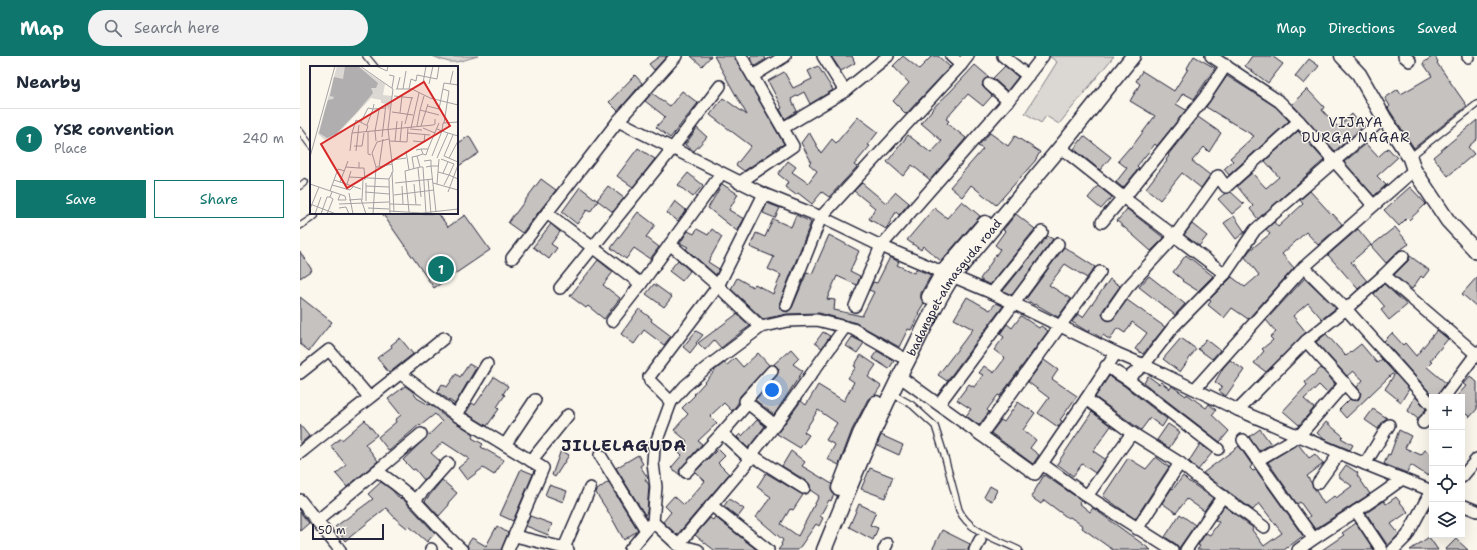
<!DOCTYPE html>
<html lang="en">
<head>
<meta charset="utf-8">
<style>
	:root { --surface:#fff; --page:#f2f2f3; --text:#1f2937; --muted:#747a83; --line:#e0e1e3; --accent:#0f766e }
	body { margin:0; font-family:"Shantell Sans",sans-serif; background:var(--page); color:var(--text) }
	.controls { position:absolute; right:12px; bottom:12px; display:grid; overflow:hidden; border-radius:0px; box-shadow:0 4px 16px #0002 }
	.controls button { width:36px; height:36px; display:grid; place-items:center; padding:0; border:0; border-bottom:1px solid var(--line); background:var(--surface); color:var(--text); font:20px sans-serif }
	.scale { position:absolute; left:12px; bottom:10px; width:72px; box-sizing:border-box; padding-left:4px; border:2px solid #22223b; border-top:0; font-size:11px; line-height:14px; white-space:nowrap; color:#22223b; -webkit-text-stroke:3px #fbf7ec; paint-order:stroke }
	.you { position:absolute; left:472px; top:334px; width:14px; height:14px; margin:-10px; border:3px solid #fff; border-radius:50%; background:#1a73e8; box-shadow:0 0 0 6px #1a73e833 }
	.badge { display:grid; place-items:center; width:26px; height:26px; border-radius:50%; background:var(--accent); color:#fff; font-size:13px; font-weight:700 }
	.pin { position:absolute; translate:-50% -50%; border:2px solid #fff; box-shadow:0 1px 4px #0006 }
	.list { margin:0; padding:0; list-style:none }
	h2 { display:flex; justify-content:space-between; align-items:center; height:52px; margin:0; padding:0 16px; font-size:17px }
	h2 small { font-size:13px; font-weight:400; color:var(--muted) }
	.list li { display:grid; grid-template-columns:26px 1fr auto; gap:12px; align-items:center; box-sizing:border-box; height:60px; padding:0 16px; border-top:1px solid var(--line) }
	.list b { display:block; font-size:15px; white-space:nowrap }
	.list p { margin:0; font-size:13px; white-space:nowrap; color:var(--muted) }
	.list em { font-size:13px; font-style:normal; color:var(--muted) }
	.actions { display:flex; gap:8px; padding:12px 16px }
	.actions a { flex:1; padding:9px 0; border:1px solid var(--accent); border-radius:0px; text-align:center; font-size:14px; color:var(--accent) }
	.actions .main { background:var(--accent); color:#fff }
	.icon { flex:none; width:22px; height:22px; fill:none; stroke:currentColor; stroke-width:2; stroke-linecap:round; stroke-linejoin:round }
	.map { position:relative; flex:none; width:1177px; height:494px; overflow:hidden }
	header { display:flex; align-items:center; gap:24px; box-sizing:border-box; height:56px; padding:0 20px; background:var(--accent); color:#fff }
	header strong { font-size:19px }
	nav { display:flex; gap:22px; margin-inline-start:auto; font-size:14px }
	.search { width:280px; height:36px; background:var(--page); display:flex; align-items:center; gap:10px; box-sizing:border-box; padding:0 14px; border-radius:22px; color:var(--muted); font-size:15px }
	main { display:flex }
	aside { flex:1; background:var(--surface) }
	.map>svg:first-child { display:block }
</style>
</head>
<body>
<header>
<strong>Map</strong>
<div class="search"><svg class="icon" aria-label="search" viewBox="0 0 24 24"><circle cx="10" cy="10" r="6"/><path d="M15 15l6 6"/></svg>Search here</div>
<nav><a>Map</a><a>Directions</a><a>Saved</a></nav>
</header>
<main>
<aside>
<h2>Nearby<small></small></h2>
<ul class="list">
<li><span class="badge">1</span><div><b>YSR convention</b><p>Place</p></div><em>240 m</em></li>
</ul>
<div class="actions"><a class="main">Save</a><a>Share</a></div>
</aside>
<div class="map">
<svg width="1177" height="494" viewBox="0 0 1177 494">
	<rect width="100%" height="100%" fill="#fbf7ec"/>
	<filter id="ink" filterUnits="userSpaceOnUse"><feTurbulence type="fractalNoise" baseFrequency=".025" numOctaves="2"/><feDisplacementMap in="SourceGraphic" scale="8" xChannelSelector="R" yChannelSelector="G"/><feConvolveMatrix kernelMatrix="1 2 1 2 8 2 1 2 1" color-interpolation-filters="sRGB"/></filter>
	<g filter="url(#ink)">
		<g fill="#dbd8d3" stroke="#7e7d87">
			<path d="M133 0H178C156 6 154 10 133 0Z"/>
			<polygon points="749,0 814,0 759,68 746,60 741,67 725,57 757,6"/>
		</g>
		<g fill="#c6c2c0" stroke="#22223b">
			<polygon points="360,0 367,0 354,14 349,8"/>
			<polygon points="391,0 411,0 402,10"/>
			<polygon points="414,0 434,0 484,88 473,94 474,95 444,115 436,109 451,90 410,59 423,42 447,59"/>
			<polygon points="452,0 464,0 466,3 455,10 450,1"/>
			<polygon points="531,0 552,0 555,7 541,15"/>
			<polygon points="603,0 619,13 632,0 638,0 650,11 606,58 593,45 609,27 593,10"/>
			<polygon points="894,0 915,12 894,43 883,37 876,48 886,54 857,90 855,88 837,110 839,112 823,132 816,126 827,112 818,105 830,91 831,92 855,60 830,45 840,28 836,25 842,15 874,35 888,13 887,12"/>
			<polygon points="952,0 972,0 983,8 968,27 945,10"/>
			<polygon points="1133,0 1135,0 1138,6 1137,7 1167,50 1114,92 1088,52 1090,50 1085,42 1098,33 1101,38 1132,20 1123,7"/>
			<polygon points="1009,3 1019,10 1004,28 995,20"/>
			<polygon points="675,9 689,21 684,24 682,30 692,40 683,50 668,38 646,63 649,65 647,67 666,82 630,124 612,109 603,120 587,106 608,79 631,97 642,85 621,67 637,48 650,36"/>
			<polygon points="518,10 533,34 510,48 504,36 491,43 497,55 485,63 480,53 482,52 468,25 484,16 493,32 512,23 508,15"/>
			<polygon points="705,10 718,21 707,35 693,22"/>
			<polygon points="335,19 342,27 318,55 309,46"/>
			<polygon points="927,20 976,51 989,65 929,119 924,113 933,105 930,102 954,80 906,51"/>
			<polygon points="1007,33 1024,51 1022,54 1038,71 1052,58 1063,71 1035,95 992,48"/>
			<polygon points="382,35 398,47 370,82 356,71 365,61 363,59 345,45 352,37 370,50"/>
			<polygon points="558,61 578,76 568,89 570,90 554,109 557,111 529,141 522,136 512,148 498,137 496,139 485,131 488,126 478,118 488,105 496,111 492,116 508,127 517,115 509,108 511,105 501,87 509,76 521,97 532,83 536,87"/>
			<polygon points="898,61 921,77 909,96 904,91 892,105 910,119 901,132 882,117 860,144 846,132 867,105 866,104 869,100 868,99"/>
			<polygon points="1177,64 1177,83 1168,91 1174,98 1148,120 1133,101"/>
			<polygon points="397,72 407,81 394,95 385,89"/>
			<polygon points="998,75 1024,104 958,163 950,153 953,150 937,130 952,117 966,132 979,121 965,105"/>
			<polygon points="690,77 708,90 715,80 740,96 735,105 696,149 671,129 662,141 650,131 683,93 678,90"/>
			<polygon points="169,80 179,97 157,111 157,88"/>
			<polygon points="784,80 811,101 800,114 774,93"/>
			<polygon points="1066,88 1078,101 1088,92 1097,102 1077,120 1086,129 1074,140 1044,106"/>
			<polygon points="338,92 355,103 333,131 317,120"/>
			<polygon points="388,117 403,129 393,141 378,129"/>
			<polygon points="241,123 256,134 222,177 208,167 214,158 215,158"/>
			<polygon points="562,127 586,147 596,136 609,147 599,159 596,156 586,173 569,163 575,152 554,135"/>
			<polygon points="422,128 438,138 429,154 444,163 437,175 408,152"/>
			<polygon points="308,130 324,142 313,156 297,144"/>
			<polygon points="798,130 812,141 801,153 788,142"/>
			<polygon points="280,131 298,145 290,156 287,154 277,168 262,156"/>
			<polygon points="1110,131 1126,148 1109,164 1107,162 1099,170 1084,154"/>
			<polygon points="1010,135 1032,159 1033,158 1042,168 1018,189 1006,176 982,198 994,212 948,263 932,252 924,262 908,249 911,245 909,244 932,221 945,231 959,219 945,201 950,194 970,178 966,173 974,166 978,171 1003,148 1000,144"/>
			<polygon points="931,136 944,148 932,158 918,143 924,138"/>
			<polygon points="375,145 386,154 378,165 367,157"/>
			<polygon points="662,145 680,160 641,205 623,190 621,194 607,184 634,152 647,162"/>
			<polygon points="467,147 480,152 475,162 463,157"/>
			<polygon points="827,153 864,182 851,195 817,165"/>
			<polygon points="338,156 355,169 346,181 359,191 350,203 334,192 326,203 311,192"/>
			<polygon points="82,157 138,157 148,171 165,159 190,194 134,232"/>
			<polygon points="716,158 735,173 690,229 684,226 680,223 700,193 695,189 705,175 703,174"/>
			<polygon points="496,159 511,166 480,246 480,253 487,256 492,252 507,216 512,218 529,179 559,195 550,215 560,220 557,229 537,220 527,243 535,244 534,254 562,260 574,236 569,234 573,226 577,227 590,201 599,206 597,209 614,217 616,213 631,219 621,237 621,242 624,247 618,257 619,258 611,274 608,273 599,291 556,267 519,257 487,258 463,263 431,233 437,222 453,231 455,228 473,238 481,219 468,213 474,201 450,191 456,177 465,181 473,163 491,171"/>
			<polygon points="934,160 945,176 936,183 924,167"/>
			<polygon points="251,168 260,176 251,188 257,192 249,203 233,191"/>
			<polygon points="892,168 907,180 899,190 884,179"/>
			<polygon points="1095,171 1109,188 1098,195 1086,207 1071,190"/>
			<polygon points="397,173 408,179 412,173 422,181 408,206 419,213 416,219 386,193 388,191 380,187 388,175 394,178"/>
			<polygon points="1058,173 1071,189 1051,206 1067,225 1058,233 1028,199"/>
			<polygon points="747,180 753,183 712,239 703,235"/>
			<polygon points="764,191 795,211 787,222 765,208 749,229 771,243 758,261 735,248 734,249 726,243"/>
			<polygon points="0,196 12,214 0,222"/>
			<polygon points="886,199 913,220 898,235 882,225 883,224 873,216"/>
			<polygon points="1110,200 1129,214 1123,222 1121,220 1112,233 1094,219 1108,205"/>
			<polygon points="298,204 313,216 303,229 320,242 304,263 288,250 286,252 270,240"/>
			<polygon points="378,204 390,215 382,225 369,215"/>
			<polygon points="849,220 885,248 875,259 839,231"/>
			<polygon points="1177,221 1177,251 1162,238"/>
			<polygon points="1005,222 1036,252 1022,263 1008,247 993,260 1006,276 966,316 954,307 964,295 962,293 973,284 970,281 976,276 966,264"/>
			<polygon points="810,223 820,230 803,254 802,258 805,263 809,265 814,262 827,244 865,271 843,298 835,293 847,277 832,266 825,277 817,272 810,284 803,279 801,282 789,274 788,276 772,266 778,258 783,261"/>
			<polygon points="354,228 372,241 364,251 346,238"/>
			<polygon points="1084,228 1107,249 1089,264 1081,254 1085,251 1074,238"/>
			<polygon points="0,241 32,266 9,295 0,288"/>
			<polygon points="667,241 690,254 696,247 703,250 647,325 638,319 673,273 654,263"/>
			<polygon points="339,253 352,263 351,265 371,280 364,289 344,274 334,288 321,278"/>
			<polygon points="437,258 450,270 436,280 421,292 414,284 405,294 398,287"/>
			<polygon points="721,260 739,272 741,270 748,275 700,340 698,339 687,354 689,356 679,369 666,360 671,353 657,344 669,328 674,331 683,319 679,317 684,310 694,317 705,302 694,294 704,281 700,278 707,268 712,272"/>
			<polygon points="1137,274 1148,283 1130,305 1132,306 1127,311 1146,327 1137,340 1134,341 1084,285 1092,277 1103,289 1105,287 1116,300"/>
			<polygon points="396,275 403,279 396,287 397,288 390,297 383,291"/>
			<polygon points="523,276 530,280 522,292 515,287"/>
			<polygon points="1026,278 1046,300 1061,288 1077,307 1082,303 1109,333 1101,346 1085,333 1094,319 1092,318 1046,362 1039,354 1050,343 1055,345 1059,343 1061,337 1057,331 1063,324 1053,315 1047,320 1016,286"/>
			<polygon points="552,281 564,287 557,297 546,290"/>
			<polygon points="100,282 113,298 89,317 77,302 92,291 91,289"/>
			<polygon points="881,282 896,293 880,316 863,303"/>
			<polygon points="906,283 920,294 912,303 898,293"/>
			<polygon points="491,293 499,302 493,308 503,315 474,359 455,344 477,319 479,313 474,308"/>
			<polygon points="577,295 594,305 589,313 572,302"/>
			<polygon points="458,297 469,309 440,340 438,347 432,355 424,347 410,360 417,367 398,385 402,388 381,412 379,415 380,419 371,412 382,399 378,395 387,385 374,374 388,358 382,352 395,339 394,338 415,315 414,315 424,307 427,309 435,302 443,311"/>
			<polygon points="561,299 576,309 568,321 581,330 575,339 568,343 552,374 539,409 527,403 535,389 526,384 537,367 518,354 504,376 509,379 500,392 477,378 501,345 506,349 518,329 544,345 554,326 548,322 556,311 554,310"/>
			<polygon points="744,304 758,314 752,323 777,340 760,364 762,365 758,371 738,357 749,342 728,326"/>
			<polygon points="930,304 944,314 926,340 919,335 922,331 915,326 923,312"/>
			<polygon points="169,308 176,312 155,348 137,336 142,328 147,331 156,318 160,321"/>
			<polygon points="1021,312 1035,328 1027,337 1019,329 1004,343 1014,352 999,369 983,355 1007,329 1005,326"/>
			<polygon points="809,320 823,329 867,363 862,371 850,362 841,374 795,341"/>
			<polygon points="848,320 859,328 861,326 870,333 872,330 886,340 887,338 906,352 909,348 916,354 912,359 929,375 920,386 844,327"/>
			<polygon points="1170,320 1177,326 1177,353 1170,361 1162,355 1162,341 1156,341 1166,330 1163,328"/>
			<polygon points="194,321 208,330 203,338 205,339 197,351 199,353 187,370 166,357 172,347 175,349"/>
			<polygon points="105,330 112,335 117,342 129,349 130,348 141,356 140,357 174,378 172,382 183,388 181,391 204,404 194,419 183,412 167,424 158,412 169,403 143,386 131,397 140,405 124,424 115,413 113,414 103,404 142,366 135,358 120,370 119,369 89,395 78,381 96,366 95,364 101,359 88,343"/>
			<polygon points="1115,340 1126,353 1118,363 1108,355"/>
			<polygon points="718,346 735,357 723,374 736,384 730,392 739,399 733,408 691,377 701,364 704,366"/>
			<polygon points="1073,353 1087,362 1083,365 1078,373 1065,364"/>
			<polygon points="792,356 811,370 793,395 805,403 795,417 782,408 773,420 757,408"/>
			<polygon points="65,364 77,379 65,388 78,405 47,431 36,418 46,409 31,390 41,382 42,384"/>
			<polygon points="457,364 465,370 448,392 437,381 440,378 442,380"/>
			<polygon points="1026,366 1043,380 1041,382 1053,389 1050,394 1028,385 1025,382 1024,383 1017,377"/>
			<polygon points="868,368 880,376 869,392 857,384"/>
			<polygon points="0,369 9,380 0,388"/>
			<polygon points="960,373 971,388 959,395 949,381"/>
			<polygon points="1099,374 1111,380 1105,392 1121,399 1125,394 1132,399 1132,415 1128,420 1111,409 1107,417 1084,408 1088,398 1090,399"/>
			<polygon points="581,379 603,389 599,399 577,389"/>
			<polygon points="900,388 912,397 898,414 889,405"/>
			<polygon points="998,388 1009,402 1015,398 1023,408 1007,420 1024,448 1034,440 1036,442 1052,430 1038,420 1046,409 1058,417 1057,419 1070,438 1015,473 1007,462 1010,460 1000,446 997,448 968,406"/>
			<polygon points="939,390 952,409 950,412 953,415 956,414 1003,480 984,494 897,494 900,490 898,489 906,477 910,479 919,466 915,464 924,450 953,472 952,474 964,490 982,477 959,447 953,454 903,417"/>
			<polygon points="418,393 425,400 418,407 429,418 377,479 363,466 371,456 365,450 374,440 384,449 405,425 395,416"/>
			<polygon points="261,394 269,399 255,421 252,419"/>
			<polygon points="491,395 505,406 502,410 532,428 531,434 534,438 531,445 529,444 520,460 523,462 519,470 516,468 498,494 478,494 482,489 481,488 483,484 456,461 471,441 457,431 466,417 503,439 493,454 490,453 481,468 498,480 519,440 510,434 510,429 508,426 482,410"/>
			<polygon points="338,399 343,408 340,410 348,422 345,423 349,429 347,456 345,459 316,412"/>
			<polygon points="856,401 869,411 835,463 803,440 828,402 846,413"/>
			<polygon points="570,412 593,421 585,442 561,433"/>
			<polygon points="221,413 233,418 213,465 200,459"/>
			<polygon points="744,419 781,444 779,447 790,456 793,452 851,494 813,494 782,472 783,470 770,461 768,462 744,444 741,448 731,441"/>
			<polygon points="883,420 889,426 890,426 913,442 904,455 887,443 876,457 862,447 872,432 873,433"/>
			<polygon points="142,424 157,437 148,447 149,449 139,460 125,445"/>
			<polygon points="81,426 92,434 100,443 101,442 103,443 135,477 127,486 109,470 107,472 96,463 86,452 45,485 35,471 73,443 68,438"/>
			<polygon points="308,426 338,474 324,484 309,457 296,437 297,434"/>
			<polygon points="249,429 267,435 263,446 245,439"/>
			<polygon points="690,430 697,434 692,445 684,441"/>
			<polygon points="1096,441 1108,456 1091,468 1099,478 1088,490 1066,457 1084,445 1086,448"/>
			<polygon points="429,443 444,453 438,461 424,450"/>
			<polygon points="559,448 576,456 570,469 578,472 573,484 549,471"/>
			<polygon points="0,456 9,467 0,475"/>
			<polygon points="880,458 895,469 879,492 876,488 865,481"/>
			<polygon points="230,460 252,468 248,479 226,470"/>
			<polygon points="415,461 457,494 414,494 395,479 410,462 413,464"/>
			<polygon points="1056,467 1074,494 1022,494 1044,479 1042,477"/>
			<polygon points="197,470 208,477 201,494 169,494 167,489 172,482 186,490"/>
			<polygon points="642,474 670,488 668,494 632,494"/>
			<polygon points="1129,481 1138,494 1110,494"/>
			<polygon points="1156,483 1168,494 1145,494"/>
		</g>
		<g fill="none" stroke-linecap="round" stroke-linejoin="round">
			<defs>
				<g id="service">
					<polyline points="66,0 75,11"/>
					<polyline points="0,75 11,90"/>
					<polyline points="1110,101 1177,48"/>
					<polyline points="0,130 5,126"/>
					<polyline points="0,170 15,160"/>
					<path d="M591 337 612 349 635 370 644 398 659 454C669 476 699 484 719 494"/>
				</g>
				<g id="minor">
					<polyline points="523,0 545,35"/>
					<polyline points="651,0 661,9 668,0"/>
					<polyline points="703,0 728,20"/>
					<polyline points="911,0 980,46 999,65 1073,149"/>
					<polyline points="1104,0 1110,5"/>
					<polyline points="1168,1 1168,0"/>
					<polyline points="453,20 485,0"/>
					<polyline points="689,28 708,45"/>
					<polyline points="318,65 376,0"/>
					<polyline points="483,72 545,35 588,0"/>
					<polyline points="760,91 828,145 925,218"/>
					<polyline points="1114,114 1004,211 1046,253 1132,349"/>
					<polyline points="439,127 493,90 441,0"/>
					<polyline points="824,142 905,41 926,9"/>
					<polyline points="247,157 341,228 421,118"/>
					<polyline points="802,166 823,141"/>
					<polyline points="370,188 418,230 461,271"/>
					<polyline points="212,202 318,65 464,138 521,161 581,190 692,237 816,297 844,309 938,354 1065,408 1089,369"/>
					<polyline points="1084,219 1176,298 1177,296"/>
					<polyline points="260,232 372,93 420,30"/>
					<polyline points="692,237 742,176"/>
					<polyline points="486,249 521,161 661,9"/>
					<polyline points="555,250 581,190 708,45 743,0"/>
					<polyline points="809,258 827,232 875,180 918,120 926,131 999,65"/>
					<polyline points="312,265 341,228"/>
					<polyline points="1006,285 1054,338"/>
					<polyline points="806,310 827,323 918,393"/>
					<polyline points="472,315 445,345 475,369"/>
					<polyline points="0,317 29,294 69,341"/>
					<polyline points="101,318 156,359 205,389 235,344"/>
					<polyline points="599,320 735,418 786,343 816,297"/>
					<polyline points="827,323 844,309 874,270 925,218 955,174 1084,62"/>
					<polyline points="895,333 1004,211"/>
					<polyline points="1144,341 1176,298"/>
					<polyline points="786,343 832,377 880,407 894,419 964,471"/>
					<polyline points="371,346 350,325 349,321 418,230 464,138"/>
					<polyline points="639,348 758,188"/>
					<polyline points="938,354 1006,285 1046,253 1084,219 1103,200"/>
					<polyline points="156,359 187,308"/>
					<polyline points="1123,367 1132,357"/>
					<polyline points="422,377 448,347"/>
					<polyline points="681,379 760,270 800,216"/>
					<polyline points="943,384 1013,482"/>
					<polyline points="205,389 243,412 208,494"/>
					<path d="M0 397C48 358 97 321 144 282"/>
					<polyline points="300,399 346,474"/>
					<polyline points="453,400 504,432"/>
					<polyline points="958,404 999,380 1045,327"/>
					<polyline points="231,405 268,359"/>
					<polyline points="742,408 787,440 832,377"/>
					<polyline points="1065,408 1132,435"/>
					<path d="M77 415C90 424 103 433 114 444 131 461 145 479 162 494"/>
					<polyline points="386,416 422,377 450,403"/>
					<polyline points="1162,421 1177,403"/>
					<polyline points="1018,427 1039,398"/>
					<polyline points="787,440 872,494"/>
					<polyline points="0,444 40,494"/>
					<polyline points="114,445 148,407"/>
					<polyline points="411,449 468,494"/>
					<polyline points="1162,449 1177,455"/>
					<polyline points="1056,455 1082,494"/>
					<polyline points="17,465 121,378"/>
					<polyline points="353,466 378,489 453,400 455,394 475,369 545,271"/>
					<polyline points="837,473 880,407"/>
					<polyline points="215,480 264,492 268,494"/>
					<polyline points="378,489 398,494"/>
					<polyline points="264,492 290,432"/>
					<polyline points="131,494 131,493"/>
					<polyline points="330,494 353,466 356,431 353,407 354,392 371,346 385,330 406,312 461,271 487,265 517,264 553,273 600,300"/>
					<polyline points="584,494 587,488"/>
					<polyline points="675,494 680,484"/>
					<polyline points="886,494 923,440"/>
					<path d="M998 494C1032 469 1069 449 1102 423"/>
					<polyline points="1093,494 1107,480 1131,435"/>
				</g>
				<g id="tertiary">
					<polyline points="1042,0 1059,18 1084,62 1110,102 1114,114 1148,165 1177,196"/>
					<polyline points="629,241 643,216 685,167"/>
					<polyline points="539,432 560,378 576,347"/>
					<path id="s1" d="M524 494C550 430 576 365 608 304 623 275 635 247 653 220L764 87 833 0"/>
				</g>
			</defs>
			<use href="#service" stroke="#22223b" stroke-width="8"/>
			<use href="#minor" stroke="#22223b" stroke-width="14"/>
			<use href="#tertiary" stroke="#22223b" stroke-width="17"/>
			<polyline stroke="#22223b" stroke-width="1.5" stroke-dasharray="4 3" stroke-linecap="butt" points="153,0 160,0"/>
			<use href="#service" stroke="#fbf7ec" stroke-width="5.5"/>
			<use href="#minor" stroke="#fbf7ec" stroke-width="11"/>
			<use href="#tertiary" stroke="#fbf7ec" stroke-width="14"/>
		</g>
	</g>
	<g text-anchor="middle" stroke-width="3" stroke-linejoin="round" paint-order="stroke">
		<g font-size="12" fill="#22223b" stroke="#fbf7ec">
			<text dy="4" stroke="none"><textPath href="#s1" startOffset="294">badangpet-almasguda road</textPath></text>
		</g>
		<g font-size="13" letter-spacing="1" fill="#22223b" stroke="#fbf7ec">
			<text x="1056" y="71">VIJAYA<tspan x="1056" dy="15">DURGA NAGAR</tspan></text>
		</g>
		<g font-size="16" font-weight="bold" letter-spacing="1" fill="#22223b" stroke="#fbf7ec">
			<text x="324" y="395">JILLELAGUDA</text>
		</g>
	</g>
	<g transform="translate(10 10)">
		<rect width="148" height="148" fill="#fbf7ec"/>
		<path d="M27 0H48L75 18 73 29 82 30 79 45 76 38 71 37V34L61 32 25 71 15 74 8 68Z" fill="#dbd8d3"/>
		<path d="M35 0H48L68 17 66 22H61L63 27 47 46 26 68 17 72 9 67 15 44 18 34 23 33 24 31 20 30 23 15 24 11 33 13Z" fill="#b1aeb0"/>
		<path fill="none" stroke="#a4a2a5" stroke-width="1" d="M50 0 83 23M66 0 77 5 78 0M79 9 84 10 82 22M113 17 116 0M119 18 123 0M140 18 143 5M86 23H102L120 32 148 39M87 23 90 11M93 23 96 5M99 23 101 13 106 15 107 9 127 13 129 0M133 23 139 25 134 57M84 30 103 32M114 30 110 44 129 49M64 38 63 43 75 42M117 40 129 43 134 17 148 19M82 46 103 49M90 47 92 30M51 56 58 42 63 43 57 59M133 57 148 56M133 57 132 65 138 67M95 58 102 31M107 60 110 44M111 60 118 38M101 62 109 27M113 62 125 67M100 63 112 64M58 66V88L61 89M42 67 46 54 58 60 56 66M98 67 120 69M143 69 134 90 148 96M72 71 76 38M66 75 65 65 69 44M80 75 97 76 98 61M85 75 87 55M103 75 114 76 115 68M90 76 92 55M44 80H52L54 67M111 83H118L116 89 113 88M118 83 129 57M40 85 42 67 123 59 125 58V53M46 85 49 59M96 85 99 104M122 90 132 65 127 63M0 91 25 0M127 92 138 67 148 70M139 92 148 75M131 93 144 98 139 109 148 113M82 94 96 92M114 95 121 94V100L116 101M36 101 49 102V96M66 101H69L73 73M69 101 82 98M110 101H113L116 148M49 102H54L55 114M108 102 111 131M104 103 102 91 107 90M82 106 84 146M128 106 139 109 134 119M133 107 138 96M39 111 79 113M118 113 121 148M24 114 51 123M30 116 38 95M85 117 123 113M123 117 148 124M0 118 35 130 36 134H28L30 129M37 118 41 105M104 118 106 139M127 118 129 93M22 119 40 124 43 121M56 120 79 121M92 120 93 138M20 125 28 103 35 105M55 126 79 128M138 126 148 99M39 127 43 148M84 129 124 124M39 134 51 133 56 148M52 134 53 114M56 135V117M0 138 26 148M29 138 79 136M80 138 111 139M29 142 36 141 39 148M58 142 79 143M0 143 9 121M79 145 112 147 148 143M99 146 95 105 110 101 107 90 113 88 111 83 106 84M126 146 121 100H128M5 148 11 131M11 148 17 131H20M17 148 23 133 20 131 22 126M63 148 66 101 62 87 67 76 79 73M80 148 79 113 83 105 78 63 83 23"/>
		<path fill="#d62828" fill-opacity="0.15" stroke="#d62828" stroke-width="2" d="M114 16 140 60 37 122 11 78Z"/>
		<rect width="148" height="148" fill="none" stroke="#22223b" stroke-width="2"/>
	</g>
</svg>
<div class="controls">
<button>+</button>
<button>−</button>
<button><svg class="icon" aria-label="locate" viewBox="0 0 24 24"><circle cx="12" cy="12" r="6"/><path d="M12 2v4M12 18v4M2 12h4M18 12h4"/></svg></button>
<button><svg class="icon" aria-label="layers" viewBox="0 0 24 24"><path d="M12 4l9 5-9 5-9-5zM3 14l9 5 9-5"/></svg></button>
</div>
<div class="scale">50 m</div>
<div class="you"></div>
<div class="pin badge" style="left:141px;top:213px">1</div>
</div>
</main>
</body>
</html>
